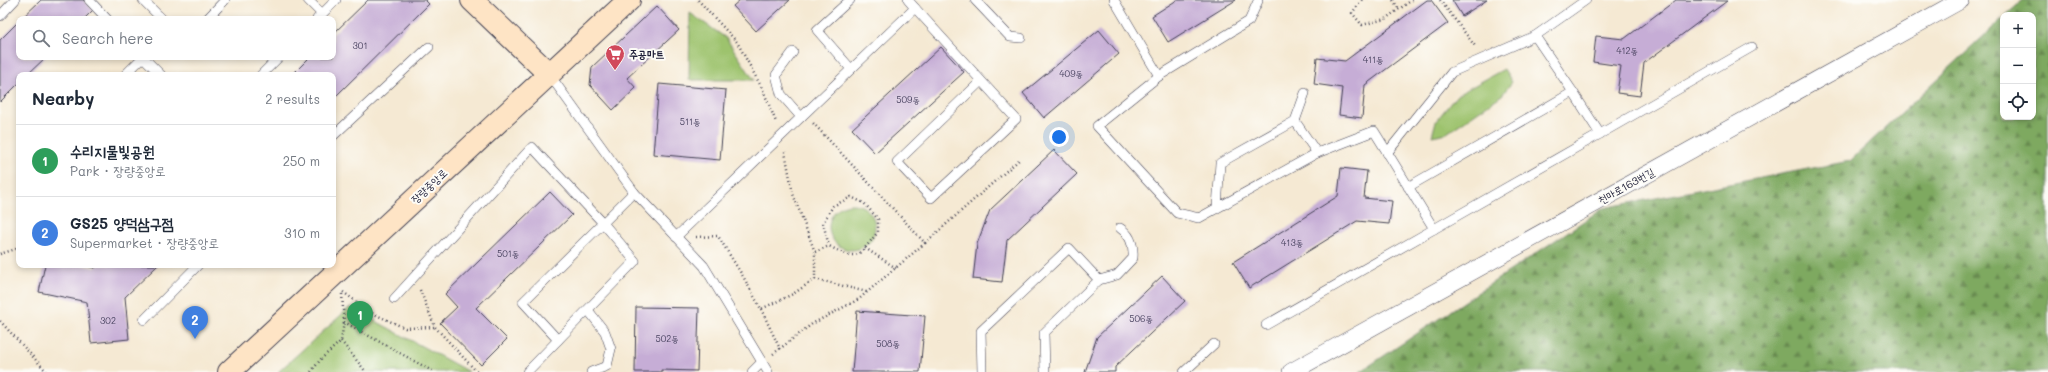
<!DOCTYPE html>
<html lang="en">
<head>
<meta charset="utf-8">
<style>
	:root { --surface:#fff; --page:#f2f2f3; --text:#1f2937; --muted:#747a83; --line:#e0e1e3; --accent:#db2777 }
	body { margin:0; font-family:Mali,"Poor Story",sans-serif; background:var(--page); color:var(--text) }
	.controls { position:absolute; right:12px; top:12px; display:grid; overflow:hidden; border-radius:8px; box-shadow:0 2px 6px #0003 }
	.controls button { width:36px; height:36px; display:grid; place-items:center; padding:0; border:0; border-bottom:1px solid var(--line); background:var(--surface); color:var(--text); font:20px sans-serif }
	.you { position:absolute; left:1059px; top:137px; width:14px; height:14px; margin:-10px; border:3px solid #fff; border-radius:50%; background:#1a73e8; box-shadow:0 0 0 6px #1a73e833 }
	.badge { display:grid; place-items:center; width:26px; height:26px; border-radius:50%; background:var(--accent); color:#fff; font-size:13px; font-weight:700 }
	.pin { position:absolute; translate:-50% -33px; filter:drop-shadow(0 1px 2px #0008) }
	.pin::after { content:''; position:absolute; top:21px; width:14px; height:12px; background:inherit; clip-path:polygon(0 0,100% 0,50% 100%) }
	.list { margin:0; padding:0; list-style:none }
	h2 { display:flex; justify-content:space-between; align-items:center; height:52px; margin:0; padding:0 16px; font-size:17px }
	h2 small { font-size:13px; font-weight:400; color:var(--muted) }
	.list li { display:grid; grid-template-columns:26px 1fr auto; gap:12px; align-items:center; box-sizing:border-box; height:72px; padding:0 16px; border-top:1px solid var(--line) }
	.list b { display:block; font-size:15px; white-space:nowrap }
	.list p { margin:0; font-size:13px; white-space:nowrap; color:var(--muted) }
	.list em { font-size:13px; font-style:normal; color:var(--muted) }
	.icon { flex:none; width:22px; height:22px; fill:none; stroke:currentColor; stroke-width:2; stroke-linecap:round; stroke-linejoin:round }
	.map { position:relative; flex:none; width:2048px; height:372px; overflow:hidden }
	.search { position:absolute; background:var(--surface); box-shadow:0 2px 6px #0003; left:16px; top:16px; width:320px; height:44px; display:flex; align-items:center; gap:10px; box-sizing:border-box; padding:0 14px; border-radius:8px; color:var(--muted); font-size:15px }
	.panel { position:absolute; background:var(--surface); box-shadow:0 2px 6px #0003; left:16px; top:72px; width:320px; height:196px; border-radius:8px }
	.map>svg:first-child { display:block }
</style>
</head>
<body>
<div class="map">
<svg width="2048" height="372" viewBox="0 0 2048 372">
	<defs>
		<pattern id="forest-firs" width="22" height="20" patternUnits="userSpaceOnUse"><rect width="22" height="20" fill="#7ea960"/><path d="M5 1l3.5 6h-7zM16 11l3.5 6h-7z" fill="#678950"/></pattern>
	</defs>
	<rect width="100%" height="100%" fill="#fdfcf7"/>
	<filter id="ink" filterUnits="userSpaceOnUse"><feTurbulence type="fractalNoise" baseFrequency=".025" numOctaves="2"/><feDisplacementMap in="SourceGraphic" scale="8" xChannelSelector="R" yChannelSelector="G"/><feConvolveMatrix kernelMatrix="1 2 1 2 8 2 1 2 1" color-interpolation-filters="sRGB"/></filter>
	<filter id="wash" filterUnits="userSpaceOnUse"><feTurbulence type="fractalNoise" baseFrequency=".012" numOctaves="4" result="noise"/><feDisplacementMap in="SourceGraphic" scale="16" xChannelSelector="R" yChannelSelector="G"/><feGaussianBlur stdDeviation="0.9" result="paint"/><feColorMatrix in="noise" values="0 0 0 0 0 0 0 0 0 0 0 0 0 0 0 0 0 1.4 0 .05"/><feComposite in="paint" operator="in"/></filter>
	<g filter="url(#wash)">
		<rect width="100%" height="100%" fill="#f5e9d3"/>
		<polygon fill="url(#forest-firs)" stroke="#50664e" points="2023,0 2048,0 2048,372 1360,372 1603,208 1850,161 2003,18 2003,117 2033,117 2033,15 2006,15"/>
		<g fill="#9dc36d" stroke="#607254">
			<polygon points="690,13 726,38 754,80 689,80"/>
			<polygon points="1504,69 1512,82 1502,95 1447,133 1432,136 1436,121 1457,95"/>
			<circle cx="852" cy="227" r="23"/>
			<polygon points="350,307 469,372 278,372"/>
		</g>
		<g id="blocks">
			<g fill="#c6add6">
				<polygon points="41,0 83,0 93,10 84,19 21,19"/>
				<polygon points="368,0 425,0 429,4 333,99 333,75 292,75 310,57 333,57 333,34"/>
				<polygon points="740,0 790,0 756,31 733,6"/>
				<polygon points="1177,0 1236,0 1168,42 1152,16"/>
				<polygon points="1427,0 1431,0 1448,23 1365,85 1362,118 1339,115 1342,88 1314,84 1317,58 1345,61"/>
				<polygon points="1452,0 1487,0 1462,16"/>
				<polygon points="1676,0 1727,1 1644,63 1640,96 1617,93 1621,66 1593,62 1596,36 1624,39"/>
				<polygon points="657,6 679,30 627,78 636,88 613,110 590,85 592,67"/>
				<polygon points="19,21 19,57 46,57 27,75 19,75 19,83 0,102 0,40"/>
				<polygon points="1099,30 1119,54 1044,118 1023,93"/>
				<polygon points="941,47 964,72 875,153 852,129"/>
				<polygon points="659,84 726,90 720,160 653,154"/>
				<polygon points="1054,150 1077,174 1007,240 1002,282 973,279 977,244 990,210"/>
				<polygon points="1341,168 1367,171 1364,198 1392,201 1389,224 1357,221 1249,288 1233,262 1338,196"/>
				<polygon points="550,192 572,215 476,308 507,339 481,365 440,323 457,307 445,294"/>
				<polygon points="45,265 82,265 95,268 98,265 158,265 125,297 129,339 91,343 87,302 39,292"/>
				<polygon points="1162,276 1185,301 1115,367 1115,372 1085,372 1097,337"/>
				<polygon points="636,307 699,308 697,371 661,370 661,372 635,372"/>
				<polygon points="857,311 925,316 920,372 852,372"/>
			</g>
		</g>
	</g>
	<g filter="url(#ink)">
		<use href="#blocks" fill-opacity="0" stroke="#424052" stroke-width="1"/>
		<g fill="none" stroke-linecap="round" stroke-linejoin="round">
			<defs>
				<g id="lane">
					<polyline points="89,0 107,19"/>
					<polyline points="143,0 162,19"/>
					<polyline points="308,0 322,14"/>
					<polyline points="850,0 817,30 851,69"/>
					<polyline points="975,0 1010,37 1021,38"/>
					<polyline points="1114,0 1159,76 1097,126 1177,213 1199,218 1317,153 1295,121 1220,163 1217,208"/>
					<polyline points="915,8 1016,119 931,198 897,162 981,81"/>
					<polyline points="0,16 15,0"/>
					<polyline points="207,19 225,0"/>
					<polyline points="317,19 336,0"/>
					<polyline points="793,52 776,75 781,94 801,117"/>
					<polyline points="143,57 161,75"/>
					<polyline points="549,74 634,192 704,266 768,372"/>
					<polyline points="125,75 143,57"/>
					<polyline points="261,75 279,57"/>
					<polyline points="1159,76 1249,21 1258,1"/>
					<polyline points="1573,92 1535,36 1586,0"/>
					<polyline points="1295,121 1305,93"/>
					<polyline points="1600,134 1752,47"/>
					<polyline points="333,136 429,47"/>
					<path d="M1317 153 1374 131C1394 163 1414 196 1434 229L1600 134 1573 92 1408 187"/>
					<polyline points="1387,153 1452,72 1535,36"/>
					<polygon points="603,223 635,261 558,340 523,302"/>
					<polyline points="676,237 915,8 908,0"/>
					<path d="M1099 280 1117 275 1133 258C1134 245 1131 235 1120 228"/>
					<polyline points="394,299 532,147 603,223 634,192"/>
					<polyline points="588,310 605,332 611,349 607,366 591,372"/>
					<polyline points="144,320 198,265"/>
					<polyline points="1266,325 1434,229"/>
					<polyline points="527,372 558,340"/>
					<polyline points="752,372 762,362"/>
					<polyline points="982,372 981,331 1069,248 1099,280 1044,333 1045,372"/>
					<polyline points="1184,372 1214,344"/>
				</g>
				<polyline id="street" points="1291,372 1961,0"/>
				<g id="secondary">
					<polyline points="472,0 549,74"/>
					<polyline points="229,372 629,0"/>
				</g>
			</defs>
			<use href="#lane" stroke="#424052" stroke-width="10"/>
			<use href="#street" stroke="#424052" stroke-width="18"/>
			<use href="#secondary" stroke="#424052" stroke-width="24"/>
			<g stroke="#424052" stroke-width="2.5" stroke-dasharray="1 3" stroke-linecap="butt">
				<polyline points="698,0 737,42 763,90 776,122"/>
				<polyline points="1362,0 1352,13 1362,25 1385,19 1412,0"/>
				<polyline points="1393,0 1399,9"/>
				<polyline points="1440,0 1475,46"/>
				<polyline points="696,237 718,236 744,278 761,309 793,294 815,279 815,252 793,194 785,152"/>
				<polyline points="925,243 1020,159"/>
				<polyline points="865,248 896,268"/>
				<path d="M815 252 829 246C859 262 858 256 878 232V219L864 203 851 197 833 206 823 223 829 246"/>
				<polyline points="0,254 19,248"/>
				<polyline points="815,279 867,292"/>
				<polyline points="420,290 435,327 477,372"/>
				<polyline points="343,292 372,313 405,328 435,327"/>
				<polyline points="342,294 344,322 434,372"/>
				<polyline points="761,309 780,349"/>
				<polyline points="0,321 47,372"/>
				<polyline points="341,341 366,372"/>
				<polyline points="773,354 812,324 859,299 925,243 813,123"/>
				<polyline points="311,372 321,359 341,341 344,322"/>
			</g>
			<use href="#lane" stroke="#fff" stroke-width="9"/>
			<use href="#street" stroke="#fff" stroke-width="17"/>
			<use href="#secondary" stroke="#fee4c5" stroke-width="22"/>
		</g>
	</g>
	<defs>
		<symbol id="supermarket-pin" viewBox="-11 -11 22 30"><path d="M0 17L-7.5 6A9.5 9.5 0 1 1 7.5 6Z" fill="#d1495b" stroke="#fdfcf7"/><path d="M-6-5.5h2.5l.6 2H6L4.5 2H-2.5L-4.4-4H-6ZM-1.5 3.2a1.3 1.3 0 1 0 .1 0ZM3 3.2a1.3 1.3 0 1 0 .1 0Z" fill="#fff"/></symbol>
	</defs>
	<g fill-rule="evenodd">
		<use href="#supermarket-pin" x="604" y="43" width="22" height="30"/>
	</g>
	<g text-anchor="middle" stroke-width="4" stroke-linejoin="round" paint-order="stroke">
		<g font-size="9" fill="#4b4562">
			<text x="360" y="49">301</text>
			<text x="1627" y="54">412동</text>
			<text x="1373" y="63">411동</text>
			<text x="1071" y="77">409동</text>
			<text x="908" y="103">509동</text>
			<text x="690" y="125">511동</text>
			<text x="1292" y="246">413동</text>
			<text x="508" y="257">501동</text>
			<text x="1141" y="322">506동</text>
			<text x="108" y="324">302</text>
			<text x="667" y="342">502동</text>
			<text x="888" y="347">508동</text>
		</g>
		<g font-size="11" font-weight="bold" fill="#22223b" stroke="#fdfcf7" text-anchor="start">
			<text x="629" y="58">주공마트</text>
		</g>
		<g font-size="11" fill="#22223b" stroke="#fdfcf7">
			<text transform="translate(429 186) rotate(-43)" y="4">장량중앙로</text>
			<text transform="translate(1626 186) rotate(-29)" y="4">천마로163번길</text>
		</g>
	</g>
</svg>
<div class="controls">
<button>+</button>
<button>−</button>
<button><svg class="icon" aria-label="locate" viewBox="0 0 24 24"><circle cx="12" cy="12" r="6"/><path d="M12 2v4M12 18v4M2 12h4M18 12h4"/></svg></button>
</div>
<div class="you"></div>
<div class="pin badge" style="left:360px;top:334px;background:#2e9e5b">1</div>
<div class="pin badge" style="left:195px;top:339px;background:#3f7fe0">2</div>
<div class="search"><svg class="icon" aria-label="search" viewBox="0 0 24 24"><circle cx="10" cy="10" r="6"/><path d="M15 15l6 6"/></svg>Search here</div>
<section class="panel">
<h2>Nearby<small>2 results</small></h2>
<ul class="list">
<li><span class="badge" style="background:#2e9e5b">1</span><div><b>수리지물빛공원</b><p>Park · 장량중앙로</p></div><em>250 m</em></li>
<li><span class="badge" style="background:#3f7fe0">2</span><div><b>GS25 양덕삼구점</b><p>Supermarket · 장량중앙로</p></div><em>310 m</em></li>
</ul>
</section>
</div>
</body>
</html>
